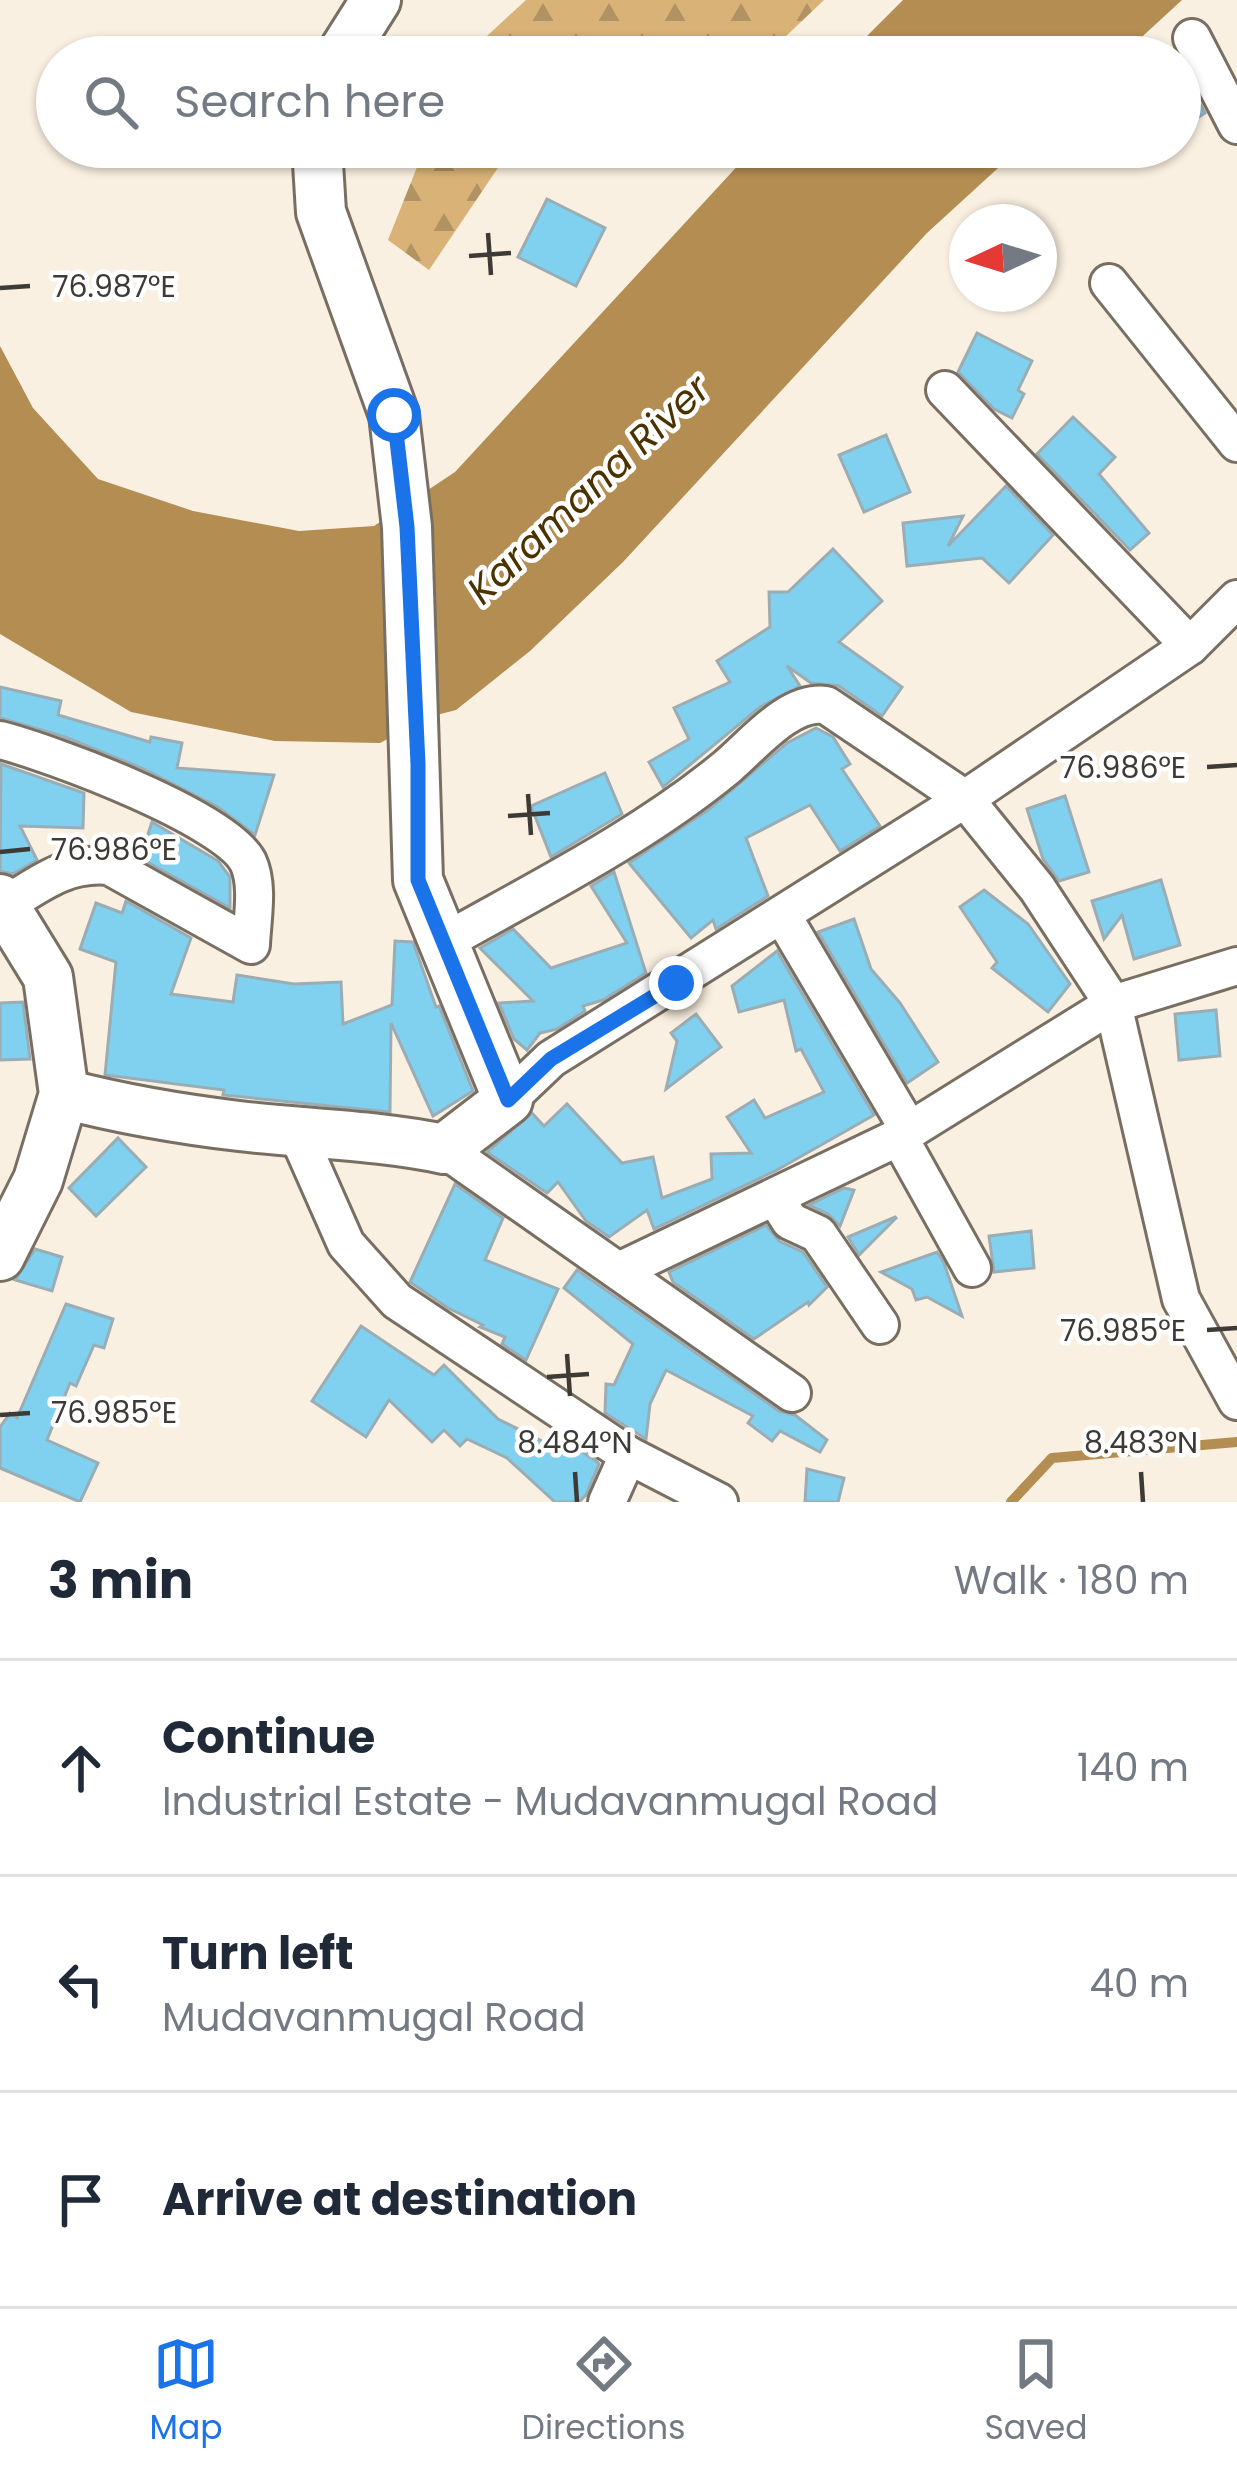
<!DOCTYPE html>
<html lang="en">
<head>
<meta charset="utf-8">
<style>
	:root { --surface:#fff; --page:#f6f6f7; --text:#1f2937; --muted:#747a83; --line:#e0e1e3; --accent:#1a73e8 }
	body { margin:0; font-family:Poppins,sans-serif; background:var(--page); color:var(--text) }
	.compass { position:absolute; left:949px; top:204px; width:108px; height:108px; border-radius:50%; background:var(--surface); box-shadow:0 3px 9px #0004; rotate:266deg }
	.stop { position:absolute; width:36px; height:36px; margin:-27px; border:9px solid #1a73e8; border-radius:50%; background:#fff }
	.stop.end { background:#1a73e8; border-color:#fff; box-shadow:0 3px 12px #0008 }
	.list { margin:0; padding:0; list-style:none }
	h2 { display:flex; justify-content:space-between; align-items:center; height:156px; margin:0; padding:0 48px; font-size:51px }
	h2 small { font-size:39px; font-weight:400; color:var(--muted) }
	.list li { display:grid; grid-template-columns:78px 1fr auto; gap:36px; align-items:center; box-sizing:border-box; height:216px; padding:0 48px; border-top:3px solid var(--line) }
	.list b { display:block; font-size:45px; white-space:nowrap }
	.list p { margin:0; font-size:39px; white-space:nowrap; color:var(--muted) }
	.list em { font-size:39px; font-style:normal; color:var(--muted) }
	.icon { flex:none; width:66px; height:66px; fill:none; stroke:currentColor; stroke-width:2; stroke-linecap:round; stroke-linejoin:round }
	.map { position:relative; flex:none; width:1237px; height:1502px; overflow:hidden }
	.search { position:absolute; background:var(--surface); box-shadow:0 3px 9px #0004; left:36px; right:36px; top:36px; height:132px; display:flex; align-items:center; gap:30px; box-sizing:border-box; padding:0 42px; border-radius:66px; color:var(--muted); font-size:45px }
	.sheet { height:804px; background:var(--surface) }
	nav { display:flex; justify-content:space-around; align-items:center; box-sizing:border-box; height:168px; border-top:3px solid var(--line); background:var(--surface); font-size:33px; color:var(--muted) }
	nav a { display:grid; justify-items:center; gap:6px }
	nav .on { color:var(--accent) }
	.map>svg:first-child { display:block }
</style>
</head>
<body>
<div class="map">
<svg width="1237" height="1502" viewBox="0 0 1237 1502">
	<defs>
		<pattern id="forest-firs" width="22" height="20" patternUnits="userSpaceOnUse" patternTransform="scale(3)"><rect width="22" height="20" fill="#d8b276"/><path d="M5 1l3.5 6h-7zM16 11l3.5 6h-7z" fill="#b19262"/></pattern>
	</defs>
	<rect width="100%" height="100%" fill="#faf0e1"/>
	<g fill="url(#forest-firs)">
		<polygon points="526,0 824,0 764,57 464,57"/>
		<polygon points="425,147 512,147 429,270 388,240"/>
	</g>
	<g fill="#b38d52">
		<polygon points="903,0 1182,0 1120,57 846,57"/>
		<polygon points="755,147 1021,147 927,233 623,562 530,651 456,710 429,717 380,743 275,741 131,712 0,634 0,346 33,408 98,479 193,511 299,531 374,526 455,472"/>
	</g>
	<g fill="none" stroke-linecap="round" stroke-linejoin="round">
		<polyline stroke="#b38d52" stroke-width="10" points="1011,1502 1052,1458 1237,1442"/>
	</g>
	<g fill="#80d1ef" stroke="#9badb4" stroke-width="3">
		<polygon points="1180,64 1205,113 1180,129"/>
		<polygon points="547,199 605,228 576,286 518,257"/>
		<polygon points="977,333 1032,361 1018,390 1024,394 1012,418 994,409 958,372"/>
		<polygon points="1073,417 1115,457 1099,474 1149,533 1130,550 1037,454"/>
		<polygon points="886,435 910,492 864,512 839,455"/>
		<polygon points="1006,486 1053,535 1009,583 982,558 907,566 903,523 963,516 948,546"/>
		<polygon points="833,549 882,601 839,642 902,687 882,716 839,686 811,683 787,666 800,686 760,707 663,787 649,762 689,739 674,708 730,682 717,661 770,627 769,592 788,592"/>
		<polygon points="0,687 61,701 58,715 150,742 151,737 182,743 177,768 274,775 255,835 218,807 144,769 65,737 0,718"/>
		<polygon points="816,728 833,737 850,764 842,769 880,826 840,851 810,805 746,838 768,896 716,929 713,920 691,938 629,863 708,810 787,743"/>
		<polygon points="1,764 84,793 83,828 20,826 37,860 13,874 0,871"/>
		<polygon points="605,773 622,814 551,857 531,806"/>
		<polygon points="1065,796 1089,872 1059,881 1043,859 1027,809"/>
		<polygon points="152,822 218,861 230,877 230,908 140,858"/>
		<polygon points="614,872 646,973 603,1000 583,1006 585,1011 557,1029 540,1033 527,1050 514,1039 499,1003 533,1001 480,948 513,929 551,968 627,943 591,886"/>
		<polygon points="1161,880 1180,945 1134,959 1122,915 1104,939 1092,901"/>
		<polygon points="984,890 1028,924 1070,984 1048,1012 992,968 997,962 960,907"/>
		<polygon points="126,901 191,938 171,994 233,1002 237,975 294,984 341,982 343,1024 392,1005 395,941 413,942 436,1007 439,1006 473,1091 433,1116 391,1023 390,1112 223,1095 224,1090 105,1075 116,962 80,949 96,903 122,913"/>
		<polygon points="854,919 871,969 900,1003 938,1062 907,1083 818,932"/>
		<polygon points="777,951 874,1115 777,1170 654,1229 647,1210 609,1237 586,1221 558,1182 547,1193 487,1152 532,1113 544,1126 567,1104 622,1163 653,1157 662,1198 712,1179 711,1154 751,1153 727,1117 754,1100 765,1118 824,1092 801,1049 796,1051 784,1000 739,1012 732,986"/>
		<polygon points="23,1002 30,1059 0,1060 0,1003"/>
		<polygon points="1216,1010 1220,1056 1179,1060 1175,1014"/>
		<polygon points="696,1014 721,1047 666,1089 677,1041 671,1033"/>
		<polygon points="118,1138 146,1167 96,1216 69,1188"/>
		<polygon points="455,1184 503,1218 485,1260 558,1289 526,1360 502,1344 505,1337 480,1327 483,1325 448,1308 410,1282"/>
		<polygon points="844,1188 854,1190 840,1226 828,1214 809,1205"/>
		<polygon points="895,1217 896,1218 859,1255 848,1237"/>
		<polygon points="766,1225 779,1241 803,1252 827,1287 809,1305 808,1302 754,1339 673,1282 669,1272"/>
		<polygon points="1031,1231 1034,1268 994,1272 989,1236"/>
		<polygon points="35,1249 62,1257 52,1291 15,1280"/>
		<polygon points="937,1252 944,1263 962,1316 927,1297 916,1300 912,1289 881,1272"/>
		<polygon points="577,1270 779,1411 795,1415 827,1440 820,1452 780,1431 772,1441 748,1423 753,1416 666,1370 650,1404 646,1439 605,1413 606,1384 614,1385 633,1344 564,1288"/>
		<polygon points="66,1304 113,1319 104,1348 94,1345 76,1386 70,1383 47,1440 98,1463 80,1502 0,1468 0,1427 10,1413 17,1418"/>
		<polygon points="361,1326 434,1375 444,1365 498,1419 552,1446 560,1437 596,1461 599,1464 586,1495 579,1502 555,1502 507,1458 467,1439 460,1446 444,1430 432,1442 389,1400 366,1437 312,1401"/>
		<polygon points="807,1469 844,1478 838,1502 805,1502"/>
	</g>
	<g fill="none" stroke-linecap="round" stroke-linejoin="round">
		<defs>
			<g id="minor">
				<polyline points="1192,38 1237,125"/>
				<polyline points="1109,283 1237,443"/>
				<polyline points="945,390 1190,646"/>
				<path d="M0 740C51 753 226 818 248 862 259 885 252 920 251 945L109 866C66 862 39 884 4 906"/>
				<polyline points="782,915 909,1130"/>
				<path d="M444 942C540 888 642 837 727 767 754 744 789 700 826 705L965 799 1037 888 1113 1004 1181 1299 1237 1401"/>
				<polyline points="508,1100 551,1059 965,799 1190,646 1237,599"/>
				<polyline points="296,1131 346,1244 397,1301 628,1455 719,1502"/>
				<polyline points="899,1137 972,1268"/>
				<polyline points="444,1149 792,1393"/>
				<polyline points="775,1197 790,1221 818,1234 880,1325"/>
				<polyline points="619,1271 899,1137 1113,1004 1237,966"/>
				<polyline points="607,1502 628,1455"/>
			</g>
			<g id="tertiary">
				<polyline points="340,57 376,0"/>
				<polyline points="0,899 48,977 64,1094 38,1180 0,1256"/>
				<path d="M64 1094C122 1109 180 1119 239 1126 308 1134 377 1135 444 1149L508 1100 418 880 407 527 394 415 321 212 317 147"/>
			</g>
		</defs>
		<use href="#minor" stroke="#786f62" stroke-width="42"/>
		<use href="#tertiary" stroke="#786f62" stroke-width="54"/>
		<use href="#minor" stroke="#fff" stroke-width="36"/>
		<use href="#tertiary" stroke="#fff" stroke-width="48"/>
	</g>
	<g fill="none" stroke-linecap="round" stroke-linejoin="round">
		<polyline stroke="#1a73e8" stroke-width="15" points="394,415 407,527 418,764 418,880 508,1100 551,1059 676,983"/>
	</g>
	<path fill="none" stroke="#3e3a35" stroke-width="4.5" d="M488 233 491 275M469 256 511 253M0 288 30 286M1207 767 1237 765M528 794 531 835M508 816 550 813M0 852 30 849M1207 1330 1237 1328M567 1354 570 1396M547 1377 589 1374M0 1415 30 1413M575 1472 577 1502M1141 1472 1143 1502"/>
	<g text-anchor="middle" stroke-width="9" stroke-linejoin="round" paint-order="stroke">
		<g font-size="39" font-style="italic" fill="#4b3200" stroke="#fff">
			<text transform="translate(588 489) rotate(-43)" y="14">Karamana River</text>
		</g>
	</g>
	<g font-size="30" text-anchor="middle" fill="#3e3a35" stroke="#fff" stroke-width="9" stroke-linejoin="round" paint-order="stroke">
		<text x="114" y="297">76.987°E</text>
		<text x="1123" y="778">76.986°E</text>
		<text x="114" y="860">76.986°E</text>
		<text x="1123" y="1341">76.985°E</text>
		<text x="114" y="1423">76.985°E</text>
		<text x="575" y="1453">8.484°N</text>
		<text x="1141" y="1453">8.483°N</text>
	</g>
</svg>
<svg class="compass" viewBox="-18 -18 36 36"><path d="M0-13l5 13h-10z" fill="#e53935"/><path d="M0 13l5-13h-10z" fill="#747a83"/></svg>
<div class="stop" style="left:394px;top:415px"></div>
<div class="stop end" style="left:676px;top:983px"></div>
<div class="search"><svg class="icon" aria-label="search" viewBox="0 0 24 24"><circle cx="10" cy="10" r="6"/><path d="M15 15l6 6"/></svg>Search here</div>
</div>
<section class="sheet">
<h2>3 min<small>Walk · 180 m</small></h2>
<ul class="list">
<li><svg class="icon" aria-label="ahead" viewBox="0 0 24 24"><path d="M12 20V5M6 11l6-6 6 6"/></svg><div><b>Continue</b><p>Industrial Estate - Mudavanmugal Road</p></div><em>140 m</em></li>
<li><svg class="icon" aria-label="left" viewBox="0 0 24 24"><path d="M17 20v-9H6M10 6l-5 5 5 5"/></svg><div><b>Turn left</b><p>Mudavanmugal Road</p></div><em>40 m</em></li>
<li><svg class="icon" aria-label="arrive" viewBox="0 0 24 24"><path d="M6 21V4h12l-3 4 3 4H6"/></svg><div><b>Arrive at destination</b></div></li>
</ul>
</section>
<nav>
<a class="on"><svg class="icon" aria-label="map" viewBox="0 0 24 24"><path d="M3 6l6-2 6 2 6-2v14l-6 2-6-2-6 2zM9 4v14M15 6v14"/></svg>Map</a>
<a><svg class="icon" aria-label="directions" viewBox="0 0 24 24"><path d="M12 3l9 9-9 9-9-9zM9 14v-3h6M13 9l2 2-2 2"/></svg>Directions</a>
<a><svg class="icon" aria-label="saved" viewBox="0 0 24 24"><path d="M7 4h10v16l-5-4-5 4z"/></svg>Saved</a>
</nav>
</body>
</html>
